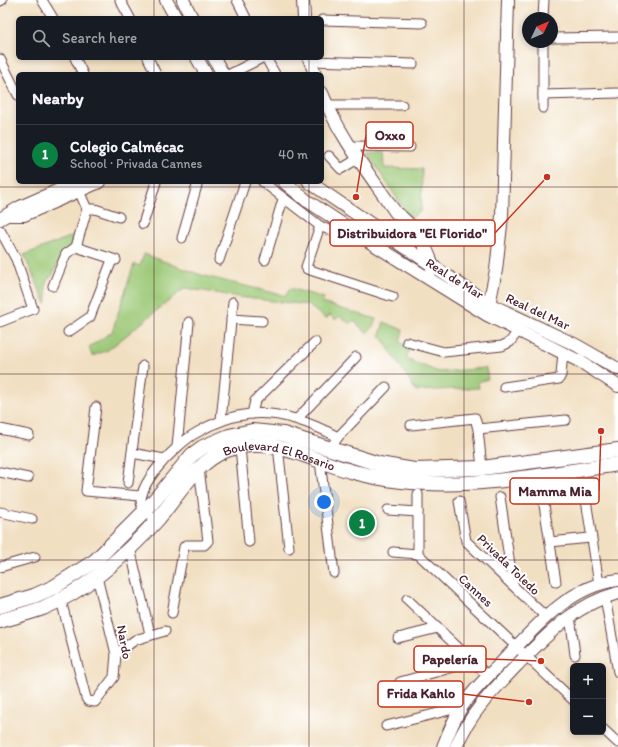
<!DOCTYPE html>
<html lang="en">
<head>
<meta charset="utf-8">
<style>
	:root { --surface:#171b24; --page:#242831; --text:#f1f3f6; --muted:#9ea1a6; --line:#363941; --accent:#0b8043 }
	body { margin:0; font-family:Itim,sans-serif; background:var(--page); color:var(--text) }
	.controls { position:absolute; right:12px; bottom:12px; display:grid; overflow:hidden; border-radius:6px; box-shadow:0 2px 6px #0003 }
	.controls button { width:36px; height:36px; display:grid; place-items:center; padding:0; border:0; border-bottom:1px solid var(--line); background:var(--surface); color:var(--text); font:20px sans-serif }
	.compass { position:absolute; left:522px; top:12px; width:36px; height:36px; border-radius:50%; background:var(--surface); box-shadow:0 2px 6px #0003; rotate:46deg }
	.you { position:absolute; left:324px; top:502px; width:14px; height:14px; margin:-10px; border:3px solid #fff; border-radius:50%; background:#1a73e8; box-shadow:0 0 0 6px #1a73e833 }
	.badge { display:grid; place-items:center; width:26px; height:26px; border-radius:50%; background:var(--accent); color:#fff; font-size:13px; font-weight:700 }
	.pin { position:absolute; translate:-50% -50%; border:2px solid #fff; box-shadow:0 1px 4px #0006 }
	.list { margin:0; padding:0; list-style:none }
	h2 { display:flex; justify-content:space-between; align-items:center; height:52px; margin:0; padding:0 16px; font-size:17px }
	h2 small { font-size:13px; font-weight:400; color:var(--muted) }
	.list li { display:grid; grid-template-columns:26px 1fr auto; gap:12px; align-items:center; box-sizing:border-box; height:60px; padding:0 16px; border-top:1px solid var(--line) }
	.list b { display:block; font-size:15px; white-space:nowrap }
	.list p { margin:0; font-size:13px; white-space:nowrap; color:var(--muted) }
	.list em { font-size:13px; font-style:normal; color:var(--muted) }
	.icon { flex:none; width:22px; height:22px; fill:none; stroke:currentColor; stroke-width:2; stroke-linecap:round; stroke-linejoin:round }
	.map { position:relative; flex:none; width:618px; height:747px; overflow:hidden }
	.search { position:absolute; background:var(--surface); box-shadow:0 2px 6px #0003; left:16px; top:16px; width:308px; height:44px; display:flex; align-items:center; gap:10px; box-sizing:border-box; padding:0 14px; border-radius:6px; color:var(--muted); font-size:15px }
	.panel { position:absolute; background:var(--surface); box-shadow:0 2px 6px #0003; left:16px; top:72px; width:308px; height:112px; border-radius:6px }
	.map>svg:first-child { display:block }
</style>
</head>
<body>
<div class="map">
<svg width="618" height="747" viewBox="0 0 618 747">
	<rect width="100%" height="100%" fill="#fff"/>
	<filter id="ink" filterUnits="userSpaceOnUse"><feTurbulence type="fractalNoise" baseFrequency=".025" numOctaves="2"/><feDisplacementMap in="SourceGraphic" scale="8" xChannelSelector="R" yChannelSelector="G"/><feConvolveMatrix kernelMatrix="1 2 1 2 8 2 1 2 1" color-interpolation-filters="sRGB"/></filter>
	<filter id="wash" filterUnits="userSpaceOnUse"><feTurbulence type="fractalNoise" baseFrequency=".012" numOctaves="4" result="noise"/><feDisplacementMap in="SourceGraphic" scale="16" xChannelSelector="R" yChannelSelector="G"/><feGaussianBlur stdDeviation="0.9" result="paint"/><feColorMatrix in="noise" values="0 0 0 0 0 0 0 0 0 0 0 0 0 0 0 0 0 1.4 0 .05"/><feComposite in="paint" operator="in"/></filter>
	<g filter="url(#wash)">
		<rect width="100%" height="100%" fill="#f1dfc1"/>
		<g fill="#9bc876" stroke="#727450">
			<polygon points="383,152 384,168 422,169 421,211 410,218 367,153"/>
			<path d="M80 233 77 244 64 251 52 276 47 280C44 289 49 295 46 304L24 255Z"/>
			<polygon points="144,254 201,275 286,296 290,288 324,298 322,303 376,319 373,327 366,333 353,320 350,324 340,316 336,320 330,315 326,319 308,305 246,298 185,288 108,350 92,356 89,347 112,332 134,264 140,266"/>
			<polygon points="384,322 403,330 400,342 410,348 406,359 439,372 486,368 488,379 478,382 479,388 416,391 380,335"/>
		</g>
	</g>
	<g filter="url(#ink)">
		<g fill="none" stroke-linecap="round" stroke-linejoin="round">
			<defs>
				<g id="street">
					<polyline points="42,0 53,18"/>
					<polyline points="120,0 130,18"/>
					<polyline points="237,0 246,18"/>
					<polyline points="0,1 2,0"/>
					<polyline points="543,18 544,0"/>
					<polyline points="322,20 422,23"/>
					<polyline points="552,38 618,37"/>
					<polyline points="543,42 543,108"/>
					<polyline points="75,58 83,74"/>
					<polyline points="148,58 156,74"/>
					<polyline points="266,58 275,74"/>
					<polyline points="0,59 18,95"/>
					<polyline points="310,61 413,64"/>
					<polyline points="230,74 262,58"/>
					<polyline points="543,95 618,93"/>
					<polyline points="327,105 402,105"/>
					<polyline points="351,146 410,147"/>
					<polyline points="329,156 341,169 359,158"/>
					<polyline points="263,182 320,226 329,230 360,238"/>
					<polyline points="79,191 87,209"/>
					<polyline points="87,209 95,209 119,217"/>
					<polyline points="143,224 156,182"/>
					<polyline points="320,226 306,267 307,269 393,297"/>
					<polyline points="0,230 16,259 33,309 0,322"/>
					<polyline points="182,238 198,182"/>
					<polyline points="76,247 116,260"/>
					<polyline points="219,260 245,182"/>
					<polyline points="265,260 283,199"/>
					<polyline points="53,286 66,254 76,247 87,209"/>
					<polyline points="231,319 262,321"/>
					<polyline points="68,332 90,317 112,260"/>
					<polyline points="407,342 444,352 502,346 510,342 518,331"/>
					<polyline points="504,387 559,379 561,375 563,353"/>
					<polyline points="96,407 86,491 140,496"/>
					<polyline points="252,414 255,401 315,342"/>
					<polyline points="297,419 356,357"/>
					<polyline points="221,420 233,302"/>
					<polyline points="411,425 475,418 478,429 482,468"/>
					<polyline points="0,429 29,435"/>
					<polyline points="478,429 566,420"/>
					<polyline points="278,446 289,548"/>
					<polyline points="177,447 189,322"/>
					<polyline points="240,447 249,542"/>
					<polyline points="330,449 338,437 386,387"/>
					<polyline points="132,453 164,459"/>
					<polyline points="320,461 334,573"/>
					<polyline points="0,472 28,478"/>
					<polyline points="128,483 143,366"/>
					<polyline points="584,487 599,584"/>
					<polyline points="542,492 556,582"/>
					<polyline points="418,494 418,554 573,700"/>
					<polyline points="500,497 513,585"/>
					<polyline points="459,501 466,541 546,617"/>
					<polyline points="388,510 418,512"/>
					<polyline points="0,512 32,519"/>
					<path d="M149 514C120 497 179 442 196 433 213 423 231 416 250 414 281 411 311 423 338 437"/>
					<polyline points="550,542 590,538"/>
					<polyline points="130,548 150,634"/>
					<polyline points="393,552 418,554"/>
					<polyline points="0,567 35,557"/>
					<polyline points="605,597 618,672"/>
					<polyline points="407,599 488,676"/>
					<polyline points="61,600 86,698 88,701 95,702 114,677 116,654 97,577"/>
					<polyline points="172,613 184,547 186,545 204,545 208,541 199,468"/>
					<polyline points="570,615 575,655"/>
					<polyline points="398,638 438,628"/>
					<polyline points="116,654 135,640 165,631"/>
					<polyline points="400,682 472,662"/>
					<polyline points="386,726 462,707"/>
					<polyline points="603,729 618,743"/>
				</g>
				<g id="secondary">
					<polyline points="166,0 176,18"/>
					<polyline points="183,0 192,18"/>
					<polyline points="303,0 304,18"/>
					<polyline points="197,58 206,74"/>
					<polyline points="214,58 223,74"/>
					<polyline points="309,58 315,74"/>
					<path d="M322 93C339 136 370 175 396 213 409 220 433 253 432 269"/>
					<polyline points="284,182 306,200 365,239 487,315 581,362 618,386"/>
					<polyline points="309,182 489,304 576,345 618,369"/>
					<polyline points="10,215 24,215 99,182"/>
					<polyline points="0,219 20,207 77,182"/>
					<polyline points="488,310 496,270 502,216 508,0"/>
					<path d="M443 747C448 734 453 721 461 708 472 691 489 675 503 661 534 628 570 585 618 580"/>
					<path d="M456 747C470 712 496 687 522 660 551 631 577 604 618 593"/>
				</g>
				<g id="primary">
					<polyline points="0,606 34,596 54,587 95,561 149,507 192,455 203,447 229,436 252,431 283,434 379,464 414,470 482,468 618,450"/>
					<path id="s1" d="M0 621C14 617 29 613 43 608 88 589 125 556 157 520 179 495 195 462 227 450 272 434 311 461 354 472 441 496 530 477 618 464"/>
				</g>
			</defs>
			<use href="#street" stroke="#633c42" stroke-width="11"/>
			<use href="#secondary" stroke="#633c42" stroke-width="14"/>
			<use href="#primary" stroke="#633c42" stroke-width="16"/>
			<use href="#street" stroke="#fff" stroke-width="9"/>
			<use href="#secondary" stroke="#fff" stroke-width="12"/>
			<use href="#primary" stroke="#fff" stroke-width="14"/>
		</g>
	</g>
	<path fill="none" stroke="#4a1f2b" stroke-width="1" stroke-opacity="0.55" d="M154 0V18M309 0V18M464 0V747M154 58V74M309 58V74M154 182V747M309 182V747M0 187H618M0 374H618M0 560H618"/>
	<g text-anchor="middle" stroke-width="4" stroke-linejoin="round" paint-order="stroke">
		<g font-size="13" fill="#4a1f2b" stroke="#fff">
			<text transform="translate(455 278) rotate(32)" y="5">Real de Mar</text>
			<text transform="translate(538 311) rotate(25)" y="5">Real del Mar</text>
			<text dy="5" stroke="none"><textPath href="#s1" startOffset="344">Boulevard El Rosario</textPath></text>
			<text transform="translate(509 564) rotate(44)" y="5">Privada Toledo</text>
			<text transform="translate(476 590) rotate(43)" y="5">Cannes</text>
			<text transform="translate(125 642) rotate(80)" y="5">Nardo</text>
		</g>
	</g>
	<path fill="none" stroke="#c8321e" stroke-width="1.5" d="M356 197L366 135M547 177L495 233M601 431L599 491M541 661L486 659M529 702L463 694"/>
	<g fill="#c8321e" stroke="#fff" stroke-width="1.5">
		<circle cx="356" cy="197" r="4"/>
		<circle cx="547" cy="177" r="4"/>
		<circle cx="601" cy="431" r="4"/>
		<circle cx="541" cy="661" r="4"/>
		<circle cx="529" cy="702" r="4"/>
	</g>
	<g fill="#fff" stroke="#c8321e" stroke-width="1.5">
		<rect x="366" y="122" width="47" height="26" rx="4"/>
		<rect x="330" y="220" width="165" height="26" rx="4"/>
		<rect x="510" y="478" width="89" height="26" rx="4"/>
		<rect x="414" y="646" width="72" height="26" rx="4"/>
		<rect x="378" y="681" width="85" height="26" rx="4"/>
	</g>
	<g font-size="14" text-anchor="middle" font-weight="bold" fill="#4a1f2b">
		<text x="390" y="140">Oxxo</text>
		<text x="412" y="238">Distribuidora "El Florido"</text>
		<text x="555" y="496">Mamma Mia</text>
		<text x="450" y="664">Papelería</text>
		<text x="421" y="698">Frida Kahlo</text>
	</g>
</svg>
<div class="controls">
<button>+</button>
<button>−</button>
</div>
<svg class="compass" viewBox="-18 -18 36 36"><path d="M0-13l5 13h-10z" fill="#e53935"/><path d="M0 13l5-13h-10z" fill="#9ea1a6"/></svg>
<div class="you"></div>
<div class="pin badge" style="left:362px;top:523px">1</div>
<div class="search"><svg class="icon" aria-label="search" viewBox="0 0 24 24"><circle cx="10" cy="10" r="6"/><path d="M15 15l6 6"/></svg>Search here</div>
<section class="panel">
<h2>Nearby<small></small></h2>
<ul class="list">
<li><span class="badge">1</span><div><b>Colegio Calmécac</b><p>School · Privada Cannes</p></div><em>40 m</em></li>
</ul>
</section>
</div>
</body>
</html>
